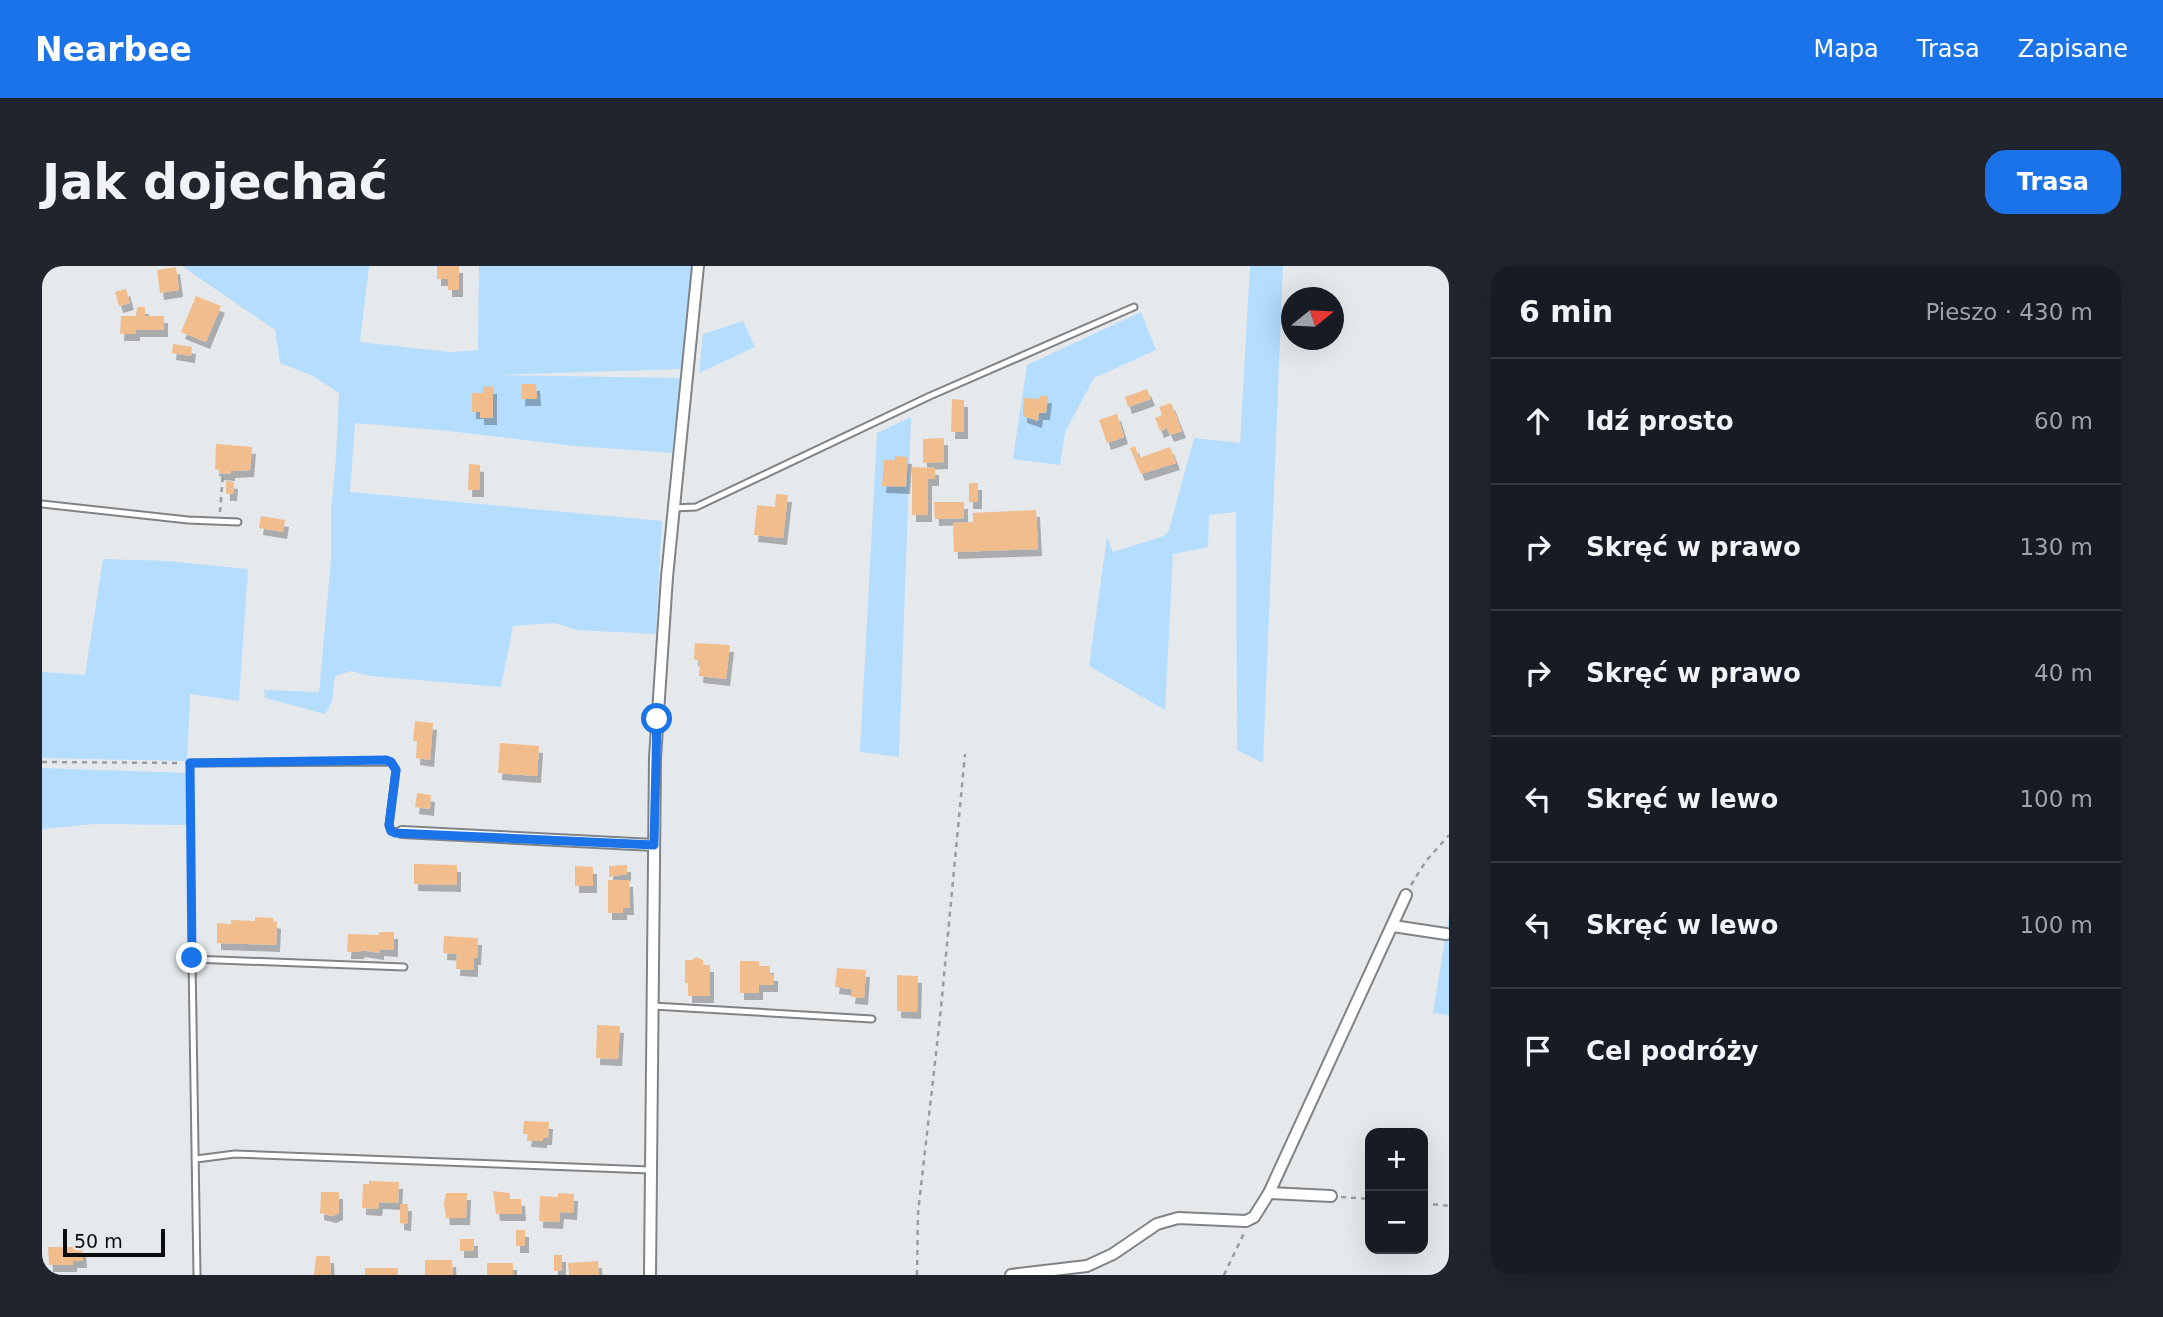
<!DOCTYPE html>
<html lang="pl">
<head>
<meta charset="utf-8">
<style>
	:root { --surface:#171b24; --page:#20242c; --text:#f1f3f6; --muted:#9ea1a6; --line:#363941; --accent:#1a73e8 }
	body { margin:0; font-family:"DejaVu Sans",sans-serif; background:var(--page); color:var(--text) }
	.controls { position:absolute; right:21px; bottom:21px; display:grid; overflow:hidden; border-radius:14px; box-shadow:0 7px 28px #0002 }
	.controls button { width:63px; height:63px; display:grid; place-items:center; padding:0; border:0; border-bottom:2px solid var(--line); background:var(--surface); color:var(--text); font:35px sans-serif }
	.compass { position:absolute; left:1239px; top:21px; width:63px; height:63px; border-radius:50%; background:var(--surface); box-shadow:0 7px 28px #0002; rotate:72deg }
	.scale { position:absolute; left:21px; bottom:18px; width:102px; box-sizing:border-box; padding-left:7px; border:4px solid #0b0c0d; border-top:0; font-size:19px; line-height:24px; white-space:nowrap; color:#0b0c0d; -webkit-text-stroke:5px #e6e9ec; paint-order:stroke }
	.stop { position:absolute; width:21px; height:21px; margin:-16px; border:5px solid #1a73e8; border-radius:50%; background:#fff }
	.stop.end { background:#1a73e8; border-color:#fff; box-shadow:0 2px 7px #0008 }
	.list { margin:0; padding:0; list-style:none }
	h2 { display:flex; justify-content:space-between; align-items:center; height:91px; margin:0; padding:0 28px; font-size:30px }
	h2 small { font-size:23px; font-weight:400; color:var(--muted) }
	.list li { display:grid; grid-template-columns:46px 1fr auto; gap:21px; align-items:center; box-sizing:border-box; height:126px; padding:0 28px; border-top:2px solid var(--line) }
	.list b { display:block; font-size:26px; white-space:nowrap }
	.list em { font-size:23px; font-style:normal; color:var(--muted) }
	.icon { flex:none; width:38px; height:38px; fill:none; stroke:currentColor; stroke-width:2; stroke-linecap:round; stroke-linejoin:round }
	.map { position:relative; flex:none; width:1407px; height:1009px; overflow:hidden; border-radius:21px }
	header { display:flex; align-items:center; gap:42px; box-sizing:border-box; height:98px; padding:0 35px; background:var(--accent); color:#fff }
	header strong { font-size:33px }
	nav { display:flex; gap:38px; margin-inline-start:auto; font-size:24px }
	.intro { display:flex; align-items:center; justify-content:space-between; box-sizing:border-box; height:168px; padding:0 42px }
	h1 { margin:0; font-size:49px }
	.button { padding:18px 32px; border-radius:21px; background:var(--accent); color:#fff; font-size:24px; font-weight:700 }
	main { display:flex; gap:42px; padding:0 42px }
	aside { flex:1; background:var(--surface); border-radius:21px; box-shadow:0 7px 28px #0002 }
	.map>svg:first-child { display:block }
</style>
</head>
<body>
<header>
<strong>Nearbee</strong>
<nav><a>Mapa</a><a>Trasa</a><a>Zapisane</a></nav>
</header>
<div class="intro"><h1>Jak dojechać</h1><a class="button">Trasa</a></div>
<main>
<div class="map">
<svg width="1407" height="1009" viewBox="0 0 1407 1009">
	<defs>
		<filter id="shadow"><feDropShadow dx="4" dy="7" stdDeviation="0" flood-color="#0004"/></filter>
	</defs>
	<rect width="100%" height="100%" fill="#e6e9ec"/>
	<g fill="#b5ddfe">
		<polygon points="140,0 327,0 318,76 408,86 436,84 437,0 651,0 640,103 454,109 639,112 630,187 533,180 407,165 313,157 308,226 620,255 614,368 534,364 513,357 471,360 459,421 328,410 309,405 293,410 290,436 283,448 223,432 222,424 277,426 289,295 289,245 294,191 297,127 269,109 238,97 233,64"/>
		<polygon points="1208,0 1241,0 1221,497 1195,484 1194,246 1167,249 1166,281 1131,288 1123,444 1047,400 1065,271 1071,286 1122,270 1127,264 1152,172 1198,177"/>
		<polygon points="1099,46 1114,84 1052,112 1023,166 1018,199 971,193 985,99"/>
		<polygon points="701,55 713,81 657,107 661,68"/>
		<polygon points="869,151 857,491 818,486 835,167"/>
		<polygon points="61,293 126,295 206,303 197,435 148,428 145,495 0,492 0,406 43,409"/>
		<polygon points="0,502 146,507 144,559 53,558 0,563"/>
		<polygon points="1407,649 1407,749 1391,747"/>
	</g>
	<g fill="#f1bd8d" filter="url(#shadow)">
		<polygon points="395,0 417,0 417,24 406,24 406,13 395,13"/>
		<polygon points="134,1 137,24 118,27 115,4"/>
		<polygon points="84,23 88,37 77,40 73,26"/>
		<polygon points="154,30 179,40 164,76 139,66"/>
		<polygon points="95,41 103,41 103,50 122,50 122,64 94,64 94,68 78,68 79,50 94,50"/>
		<polygon points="131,78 150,81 149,90 130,87"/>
		<polygon points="480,118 494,118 495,133 479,133"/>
		<polygon points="441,121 451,121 451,152 438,152 438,146 430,146 430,127 441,127"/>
		<polygon points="1105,123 1109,133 1086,141 1083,131"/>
		<polygon points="997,130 1006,130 1004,147 997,147 996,155 981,150 982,132 997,133"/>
		<polygon points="910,133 922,134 922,166 909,166"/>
		<polygon points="1129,137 1140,165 1128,169 1125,162 1118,165 1113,152 1120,149 1117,141"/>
		<polygon points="1075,148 1082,171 1065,177 1057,154"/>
		<polygon points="902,172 902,196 881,197 881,173"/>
		<polygon points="174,178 210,181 208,204 189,205 189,208 177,207 177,204 173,203"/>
		<polygon points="1093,180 1097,192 1128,181 1134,197 1099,208 1088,182"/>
		<polygon points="853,190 866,191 864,221 840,220 842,194 853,194"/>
		<polygon points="427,198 438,199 438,224 426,224"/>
		<polygon points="870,201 893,202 893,213 886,213 886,249 870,249"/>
		<polygon points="184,215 192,216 191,228 184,228"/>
		<rect x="927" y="217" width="9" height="19"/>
		<polygon points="734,228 746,229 741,272 712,269 715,239 733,241"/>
		<polygon points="892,236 922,236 922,252 893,253"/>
		<polygon points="994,244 996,283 912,286 911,257 931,256 931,247"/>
		<polygon points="219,250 243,254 241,266 217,262"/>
		<polygon points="653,377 688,379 684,413 657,410 658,395 652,393"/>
		<polygon points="373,455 391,457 388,494 374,492 375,475 371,475"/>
		<polygon points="458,477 497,480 495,510 456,507"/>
		<polygon points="375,527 389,529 388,543 373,541"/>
		<polygon points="372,598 415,599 415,619 372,618"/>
		<polygon points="585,599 585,608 567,611 567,600"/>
		<polygon points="533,600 551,601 551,620 533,620"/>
		<polygon points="566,614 587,614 588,642 581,642 581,647 566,647"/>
		<polygon points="213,651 231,652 231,655 235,656 234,679 175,677 175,657 189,658 189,654 213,655"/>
		<polygon points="337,666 352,666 352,684 338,683 338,687 319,684 318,686 305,686 306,668 337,669"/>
		<polygon points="402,670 436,672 435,692 432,692 432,704 414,703 415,688 401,687"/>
		<polygon points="654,691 661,694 661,699 668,699 668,730 646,730 646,717 643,717 643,694 650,694"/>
		<polygon points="698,695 717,695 717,700 728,700 728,708 732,708 732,719 717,719 717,727 698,727"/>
		<polygon points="795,702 824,704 822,732 809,731 810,723 793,721"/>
		<polygon points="855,709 876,710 875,746 855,745"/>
		<polygon points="555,759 578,760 576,793 554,792"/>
		<polygon points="482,855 507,856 506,872 501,872 501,875 485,874 486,868 481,868"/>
		<polygon points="327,915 357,916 356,937 337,936 336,943 320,942 321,918 327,918"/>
		<polygon points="451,925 468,927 468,933 479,933 480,948 454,948"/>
		<polygon points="279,926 297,926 297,947 290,950 278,947"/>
		<polygon points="404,927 425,927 424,952 404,952 402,937"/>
		<polygon points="516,927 532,928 531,947 518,946 517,956 497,955 498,930 516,931"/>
		<polygon points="358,938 366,938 365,958 358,957"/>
		<rect x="474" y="964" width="9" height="16"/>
		<rect x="418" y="973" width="14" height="12"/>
		<polygon points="6,981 40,981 41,995 31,995 31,999 7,999"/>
		<rect x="512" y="989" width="8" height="16"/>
		<polygon points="274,990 288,990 289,1009 272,1009"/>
		<polygon points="383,994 410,994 411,1009 383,1009"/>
		<polygon points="556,995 557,1009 527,1009 526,997"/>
		<rect x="445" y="997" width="26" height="12"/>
		<rect x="323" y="1002" width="33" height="7"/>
	</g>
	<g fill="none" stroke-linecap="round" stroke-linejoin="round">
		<defs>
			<g id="lane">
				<polyline points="0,238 146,254 196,256"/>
				<polyline points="631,242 654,241 888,130 1092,41"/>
				<polyline points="148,497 349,496 354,504 347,559 349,565 360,566"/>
				<polyline points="611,740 830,753"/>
				<polyline points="154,893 193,888 608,904"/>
				<polyline points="155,1009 150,693 362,701"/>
			</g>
			<g id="street">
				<polyline points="360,566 612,579"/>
				<polyline points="1351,660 1404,668"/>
				<polyline points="1227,927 1289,930"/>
				<polyline points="608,1009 613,492 625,311 656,0"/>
				<polyline points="969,1009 1045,1000 1071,988 1115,958 1136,952 1204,955 1212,951 1227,927 1364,629"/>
			</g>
		</defs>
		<use href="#lane" stroke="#808385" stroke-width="9"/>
		<use href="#street" stroke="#808385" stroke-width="14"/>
		<g stroke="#9a9c9f" stroke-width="2.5" stroke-dasharray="5 5" stroke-linecap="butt">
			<polyline points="178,246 181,207"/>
			<polyline points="0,496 140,497"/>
			<polyline points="148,507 150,686"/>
			<polyline points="1369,619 1384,595 1407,569"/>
			<polyline points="1299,931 1328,933"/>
			<polyline points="1381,937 1407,940"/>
			<polyline points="875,1009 876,947 898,752 923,488"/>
			<polyline points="1182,1009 1203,965"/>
		</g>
		<use href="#lane" stroke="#fff" stroke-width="5"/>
		<use href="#street" stroke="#fff" stroke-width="10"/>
	</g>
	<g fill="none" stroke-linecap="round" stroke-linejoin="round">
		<polyline stroke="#1a73e8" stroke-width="9" points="150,692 148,497 344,494 349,496 354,504 347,559 349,565 353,567 612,579 615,453"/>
	</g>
</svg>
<div class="controls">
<button>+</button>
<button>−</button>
</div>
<svg class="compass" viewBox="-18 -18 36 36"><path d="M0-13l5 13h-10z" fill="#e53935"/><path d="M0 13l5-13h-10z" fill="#9ea1a6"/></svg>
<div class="scale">50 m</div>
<div class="stop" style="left:615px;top:453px"></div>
<div class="stop end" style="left:150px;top:692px"></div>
</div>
<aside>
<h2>6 min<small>Pieszo · 430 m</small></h2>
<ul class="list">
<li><svg class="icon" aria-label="ahead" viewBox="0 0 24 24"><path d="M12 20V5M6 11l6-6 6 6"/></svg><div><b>Idź prosto</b></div><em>60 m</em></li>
<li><svg class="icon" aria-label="right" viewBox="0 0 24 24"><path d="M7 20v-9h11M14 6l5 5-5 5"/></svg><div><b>Skręć w prawo</b></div><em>130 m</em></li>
<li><svg class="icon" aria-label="right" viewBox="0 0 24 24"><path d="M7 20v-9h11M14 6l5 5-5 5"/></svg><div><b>Skręć w prawo</b></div><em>40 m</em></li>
<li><svg class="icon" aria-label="left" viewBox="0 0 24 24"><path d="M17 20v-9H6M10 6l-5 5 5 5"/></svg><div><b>Skręć w lewo</b></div><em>100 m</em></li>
<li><svg class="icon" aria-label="left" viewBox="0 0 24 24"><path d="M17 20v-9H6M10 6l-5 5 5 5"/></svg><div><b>Skręć w lewo</b></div><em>100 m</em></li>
<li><svg class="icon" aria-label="arrive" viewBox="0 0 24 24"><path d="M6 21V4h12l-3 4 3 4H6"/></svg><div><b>Cel podróży</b></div></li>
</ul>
</aside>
</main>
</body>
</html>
